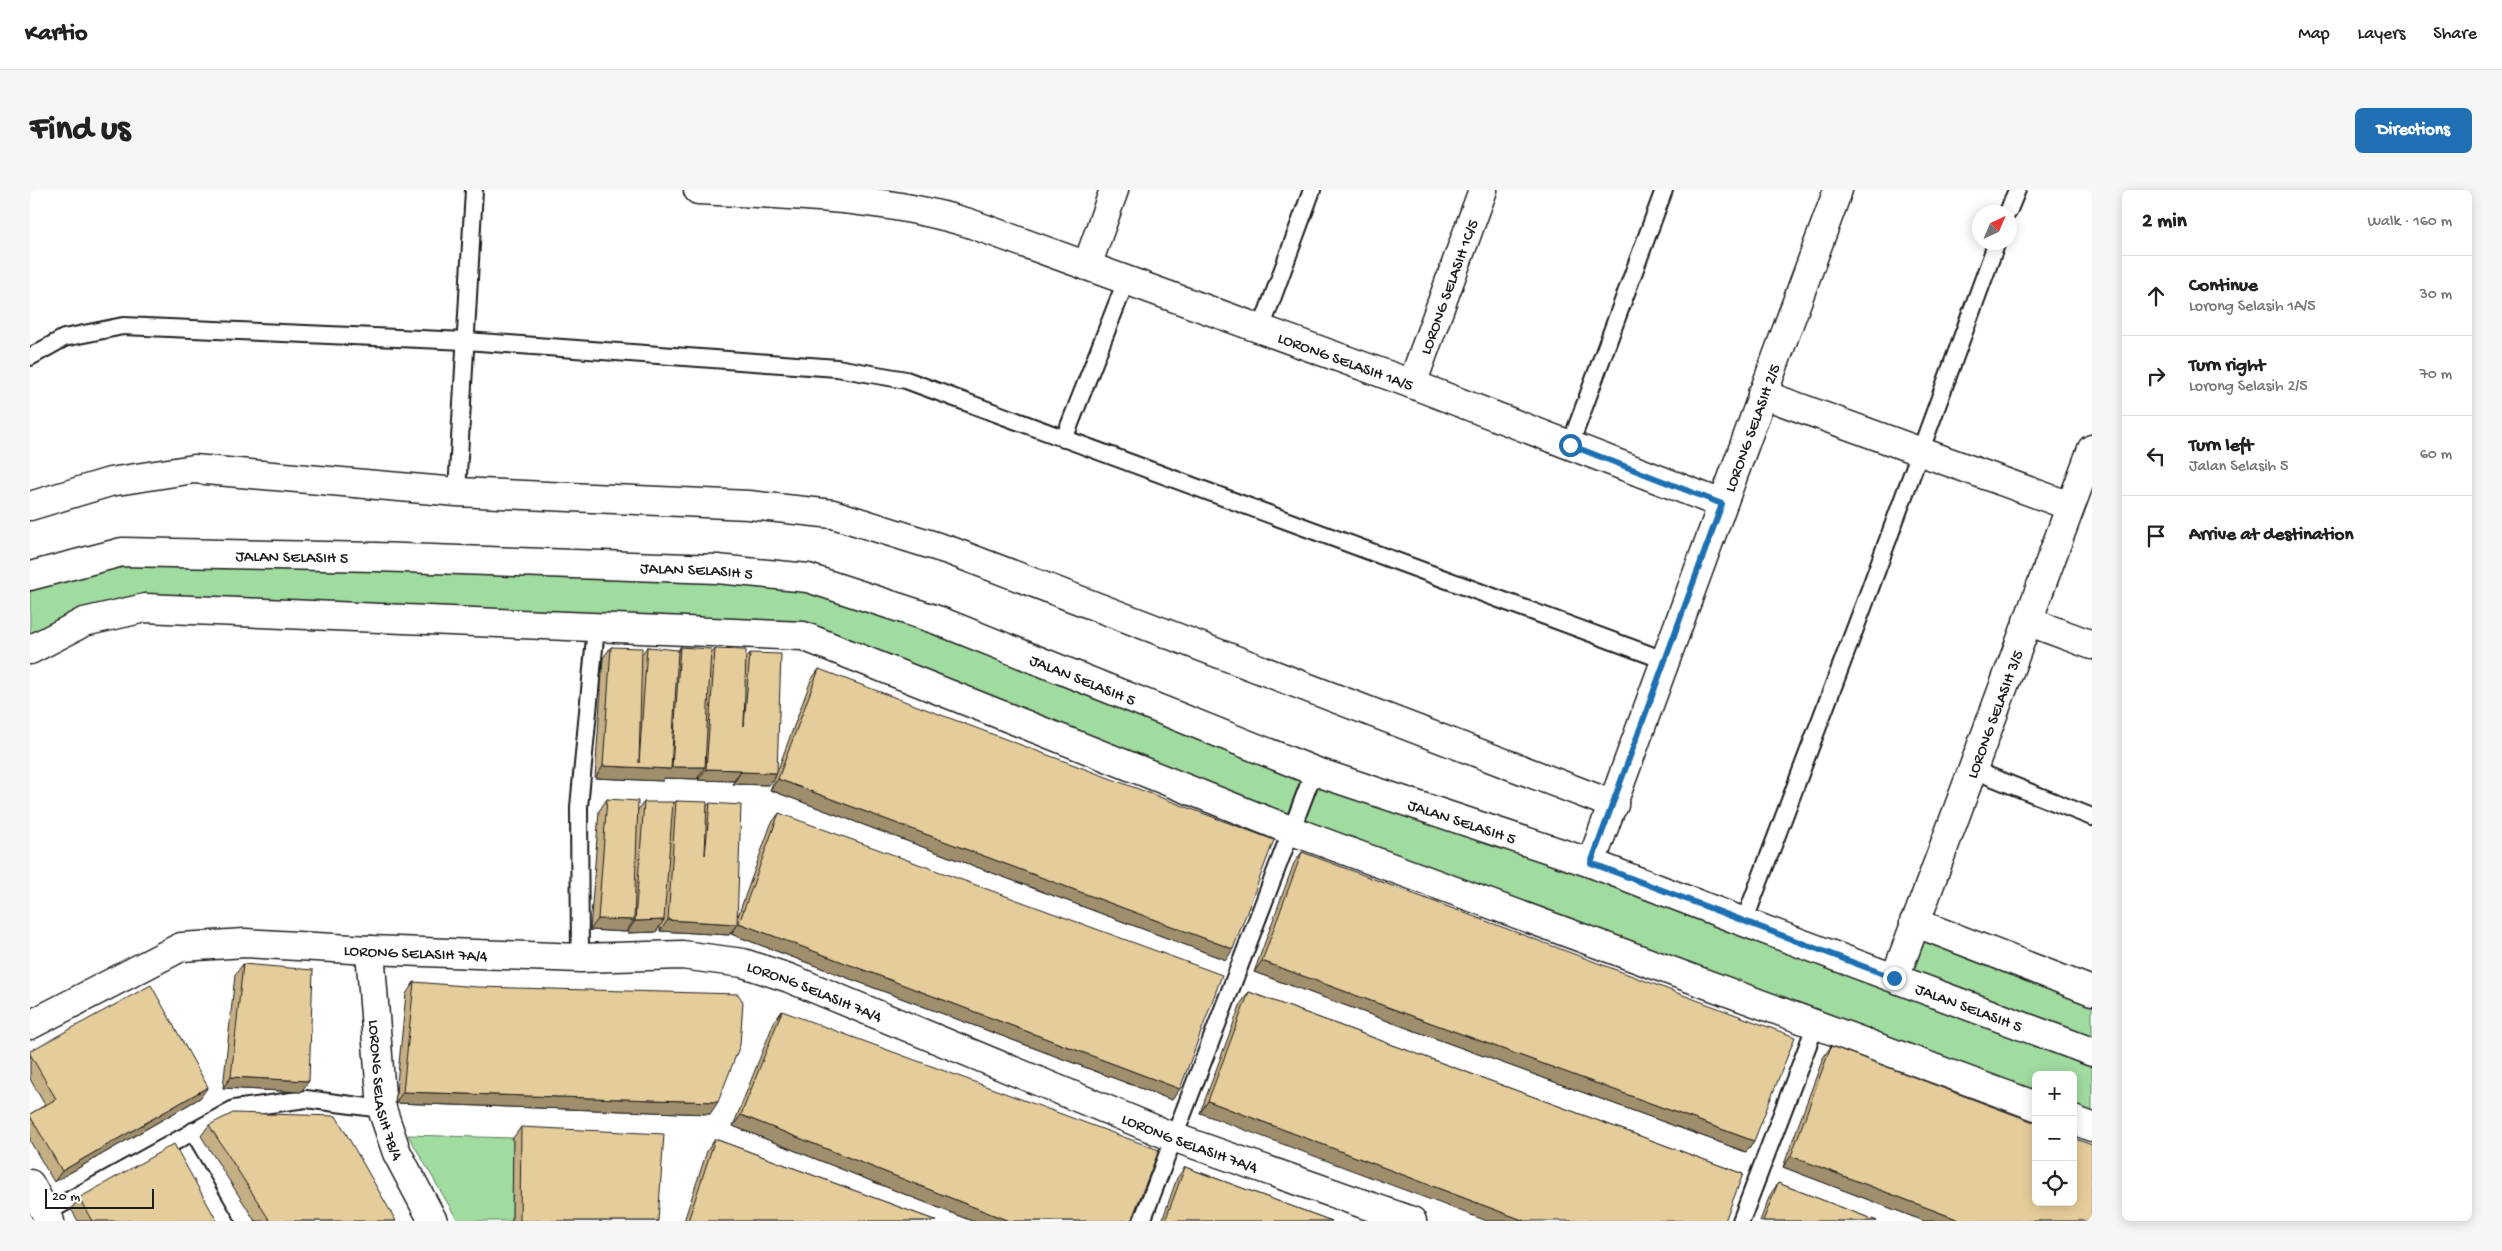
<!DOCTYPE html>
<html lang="en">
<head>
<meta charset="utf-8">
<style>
	:root { --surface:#fff; --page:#f6f6f6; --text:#202124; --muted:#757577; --line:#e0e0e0; --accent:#1f6fb2 }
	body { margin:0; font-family:"Gochi Hand",sans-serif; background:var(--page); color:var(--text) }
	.controls { position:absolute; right:15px; bottom:15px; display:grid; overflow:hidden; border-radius:8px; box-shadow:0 2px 12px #0003 }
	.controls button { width:45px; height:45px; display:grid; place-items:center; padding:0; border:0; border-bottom:1px solid var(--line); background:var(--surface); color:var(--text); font:25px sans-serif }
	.compass { position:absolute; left:1942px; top:15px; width:45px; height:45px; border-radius:50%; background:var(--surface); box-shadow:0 2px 12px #0003; rotate:44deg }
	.scale { position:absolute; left:15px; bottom:12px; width:109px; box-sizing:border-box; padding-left:5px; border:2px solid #1c1c1c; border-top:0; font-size:14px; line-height:18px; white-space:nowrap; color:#1c1c1c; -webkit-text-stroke:4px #fff; paint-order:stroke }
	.stop { position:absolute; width:15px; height:15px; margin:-11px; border:4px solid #1f6fb2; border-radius:50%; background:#fff }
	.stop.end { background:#1f6fb2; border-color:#fff; box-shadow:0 1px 5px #0008 }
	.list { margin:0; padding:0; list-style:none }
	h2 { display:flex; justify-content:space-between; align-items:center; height:65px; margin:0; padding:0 20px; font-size:21px }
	h2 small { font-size:16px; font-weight:400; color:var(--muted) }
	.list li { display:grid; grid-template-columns:32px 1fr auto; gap:15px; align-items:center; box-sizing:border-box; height:80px; padding:0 20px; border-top:1px solid var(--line) }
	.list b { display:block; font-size:19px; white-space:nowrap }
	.list p { margin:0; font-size:16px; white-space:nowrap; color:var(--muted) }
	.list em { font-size:16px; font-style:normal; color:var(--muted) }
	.icon { flex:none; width:28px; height:28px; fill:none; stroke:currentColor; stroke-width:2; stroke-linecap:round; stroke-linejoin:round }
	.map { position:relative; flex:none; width:2062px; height:1031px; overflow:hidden; border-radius:8px }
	header { display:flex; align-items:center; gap:30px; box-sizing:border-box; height:70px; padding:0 25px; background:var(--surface); border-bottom:1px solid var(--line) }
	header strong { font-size:24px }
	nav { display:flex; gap:28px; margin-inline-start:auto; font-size:18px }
	.intro { display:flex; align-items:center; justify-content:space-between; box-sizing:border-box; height:120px; padding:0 30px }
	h1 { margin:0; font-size:35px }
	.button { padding:12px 22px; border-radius:8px; background:var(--accent); color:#fff; font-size:18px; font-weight:700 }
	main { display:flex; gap:30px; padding:0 30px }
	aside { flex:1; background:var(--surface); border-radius:8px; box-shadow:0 2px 12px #0003 }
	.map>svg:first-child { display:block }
</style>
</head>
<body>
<header>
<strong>Kartio</strong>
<nav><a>Map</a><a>Layers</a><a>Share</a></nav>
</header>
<div class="intro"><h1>Find us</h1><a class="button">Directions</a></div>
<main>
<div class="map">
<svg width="2062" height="1031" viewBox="0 0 2062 1031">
	<rect width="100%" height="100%" fill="#fff"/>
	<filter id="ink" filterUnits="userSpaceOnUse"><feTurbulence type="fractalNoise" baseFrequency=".02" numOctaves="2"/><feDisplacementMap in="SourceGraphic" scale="10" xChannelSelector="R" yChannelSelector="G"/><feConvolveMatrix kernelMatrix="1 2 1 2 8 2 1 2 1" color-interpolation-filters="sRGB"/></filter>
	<g filter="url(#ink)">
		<g fill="#a0dba0" stroke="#5e7c5e">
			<polygon points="92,362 778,388 1864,788 1884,732 2062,801 2062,937 2043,930 2043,885 2006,885 2006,916 773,446 115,418 0,460 0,386"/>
			<polygon points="378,945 483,948 482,1031 428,1031"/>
		</g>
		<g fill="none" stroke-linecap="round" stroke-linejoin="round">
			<defs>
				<g id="lane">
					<polyline points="1978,22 1987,0"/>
					<polyline points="1231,139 1282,0"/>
					<polyline points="0,167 34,148 93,136 436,151 807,178 876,190 1634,470"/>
					<polyline points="1034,249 1096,91"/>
					<polyline points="1540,255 1634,0"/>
					<polyline points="427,302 444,0"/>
					<polyline points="1941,579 2062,627"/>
					<polyline points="1714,732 1834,415 1967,52"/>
					<polyline points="550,768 549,617 566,437"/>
					<polyline points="163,941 216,1031"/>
					<polyline points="16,1023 204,919 276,909 352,919"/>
					<polyline points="1112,1031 1284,581"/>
					<polyline points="1711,1031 1786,834"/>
				</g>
				<g id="street">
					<path id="s1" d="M668 0C760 5 850 6 939 33L1382 194 1692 314"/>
					<polyline points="1057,76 1084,0"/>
					<path id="s2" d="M1382 194 1453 0"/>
					<polyline points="1732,204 2040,316"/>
					<polyline points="0,316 80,292 164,279 427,302 719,315 803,324 921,361 1584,615"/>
					<polyline points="1997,431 2062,455"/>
					<polyline points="0,460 54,432 115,418 773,446 1260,640 2006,916"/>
					<path id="s3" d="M1561 673 1808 0"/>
					<polyline points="1884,732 2062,801"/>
					<path id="s4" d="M340 760 352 919 367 963 403 1031"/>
					<path id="s5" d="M1865 788 2062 259"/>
					<path id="s6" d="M0 835 151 757 215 753 340 760 550 768 652 765 713 773 759 788 1143 947 1382 1031"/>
					<polyline points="2043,930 2062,937"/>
					<polyline points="0,994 20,1031"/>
				</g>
				<g id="secondary">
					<path id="s7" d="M0 386 92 362 346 367 687 379 778 388 907 430 1284 581 1561 673 1714 732 2062 862"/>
				</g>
			</defs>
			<use href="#lane" stroke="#1c1c1c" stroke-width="20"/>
			<use href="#street" stroke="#1c1c1c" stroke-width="31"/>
			<use href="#secondary" stroke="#1c1c1c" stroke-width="31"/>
			<use href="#lane" stroke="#fff" stroke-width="16"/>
			<use href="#street" stroke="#fff" stroke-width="28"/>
			<use href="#secondary" stroke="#fff" stroke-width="28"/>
		</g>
		<g fill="#c5af85" stroke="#1c1c1c">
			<polygon points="581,457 612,464 617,457 648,461 650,457 681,464 685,459 716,468 720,463 747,582 781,490 789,479 1196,770 740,600 746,585 739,595 703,594 704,591 668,590 669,587 667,589 634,588 633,591 565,588 573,468"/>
			<polygon points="577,609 607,621 614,612 642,615 646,611 677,616 680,613 708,726 741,634 749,623 1142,910 701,744 702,741 699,745 630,741 630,736 626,742 597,743 598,739 596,742 560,740 569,621"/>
			<polygon points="1272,662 1724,951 1716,962 1224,782 1264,673"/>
			<polygon points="213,774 271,902 193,898 205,785"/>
			<polygon points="384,792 680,924 365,913 376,804"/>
			<polygon points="1219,802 1713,984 1170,923 1211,813"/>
			<polygon points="752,821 1101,1031 942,1031 703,936 744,832"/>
			<polygon points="1801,856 2062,1031 1894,1031 1753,977 1793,868"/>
			<polygon points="0,861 170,908 24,992 0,951 0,924 15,915 0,889"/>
			<polygon points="179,935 366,1031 225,1031 171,946"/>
			<polygon points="491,937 628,1031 482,1031 483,948"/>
			<polygon points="685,949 907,1031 654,1031 677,961"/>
			<polygon points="1155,977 1302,1031 1132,1031 1147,988"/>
			<polygon points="1748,993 1847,1031 1730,1031 1740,1005"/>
			<polygon points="49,1008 187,1031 48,1031 41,1019"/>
		</g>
		<g fill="#a08f6c" stroke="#1c1c1c">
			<polygon points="573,576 640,579 642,577 675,577 667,589 634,588 633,591 565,588"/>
			<polygon points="676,579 711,580 704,591 668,590"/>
			<polygon points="711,582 747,583 739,595 703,594"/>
			<polygon points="748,589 1203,759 1196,770 740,600"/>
			<polygon points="568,729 604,730 596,742 560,740"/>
			<polygon points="634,730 626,742 597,743 605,731"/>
			<polygon points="638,730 707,734 699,745 630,741"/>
			<polygon points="709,733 1150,899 1142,910 701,744"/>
			<polygon points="1232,771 1724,951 1716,962 1224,782"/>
			<polygon points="201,887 279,891 271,902 193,898"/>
			<polygon points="178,897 170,908 24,992 32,981"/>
			<polygon points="373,902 688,912 680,924 365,913"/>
			<polygon points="1178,911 1495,1031 1457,1031 1170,923"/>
			<polygon points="711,925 979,1031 942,1031 703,936"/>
			<polygon points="1761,966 1932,1031 1894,1031 1753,977"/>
		</g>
		<g fill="#e5cc9b" stroke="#1c1c1c">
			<polygon points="581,457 612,458 609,573 617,457 648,460 641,579 573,576"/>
			<polygon points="650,457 681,459 675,577 642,577"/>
			<polygon points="685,459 716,460 714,536 720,463 751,464 747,583 711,582 711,580 676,579"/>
			<polygon points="789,479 1244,650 1203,759 748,589"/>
			<polygon points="577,609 608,611 604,730 568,729"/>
			<polygon points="646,611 677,612 675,665 680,613 711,615 707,734 638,730"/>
			<polygon points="614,612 643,612 634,730 605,731"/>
			<polygon points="749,623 1192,785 1150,899 709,733"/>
			<polygon points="1272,662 1765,847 1724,951 1232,771"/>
			<polygon points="213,774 283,780 279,891 201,887"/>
			<polygon points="384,792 447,797 708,804 713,812 710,855 688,912 373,902"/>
			<polygon points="121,795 178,897 32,981 0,926 0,924 26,909 0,864 0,861"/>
			<polygon points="1219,802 1713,984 1695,1031 1495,1031 1178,911"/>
			<polygon points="752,821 1129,960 1101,1031 979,1031 711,925"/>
			<polygon points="1801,856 2006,933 2006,1012 2043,1012 2043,948 2062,955 2062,1031 1932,1031 1761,966"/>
			<polygon points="203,923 306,926 366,1031 240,1031 179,935"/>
			<polygon points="491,937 634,944 628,1031 490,1031"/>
			<polygon points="685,949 907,1031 658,1031"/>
			<polygon points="144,954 187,1031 62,1031 49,1008"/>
			<polygon points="1155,977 1302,1031 1135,1031"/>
			<polygon points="1748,993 1847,1031 1733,1031"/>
		</g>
	</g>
	<g fill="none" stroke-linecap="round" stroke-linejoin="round" filter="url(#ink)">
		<polyline stroke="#1f6fb2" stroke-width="6" points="1540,255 1692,314 1561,673 1864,788"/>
	</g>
	<g text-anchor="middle" stroke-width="4" stroke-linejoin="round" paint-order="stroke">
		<g font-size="16" fill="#1c1c1c" stroke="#fff">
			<text dy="6" stroke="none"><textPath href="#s2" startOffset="104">LORONG SELASIH 1C/5</textPath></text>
			<text dy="6" stroke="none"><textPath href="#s1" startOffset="675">LORONG SELASIH 1A/5</textPath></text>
			<text dy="6" stroke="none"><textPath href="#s3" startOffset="464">LORONG SELASIH 2/5</textPath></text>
			<text dy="6" stroke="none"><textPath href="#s7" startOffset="265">JALAN SELASIH 5</textPath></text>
			<text dy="6" stroke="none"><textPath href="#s7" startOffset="670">JALAN SELASIH 5</textPath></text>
			<text dy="6" stroke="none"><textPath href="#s7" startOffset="1075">JALAN SELASIH 5</textPath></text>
			<text dy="6" stroke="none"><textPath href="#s5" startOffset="282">LORONG SELASIH 3/5</textPath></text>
			<text dy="6" stroke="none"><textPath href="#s7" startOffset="1480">JALAN SELASIH 5</textPath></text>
			<text dy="6" stroke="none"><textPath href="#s6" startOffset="405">LORONG SELASIH 7A/4</textPath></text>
			<text dy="6" stroke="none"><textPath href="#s6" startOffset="810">LORONG SELASIH 7A/4</textPath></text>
			<text dy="6" stroke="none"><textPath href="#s7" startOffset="2020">JALAN SELASIH 5</textPath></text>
			<text dy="6" stroke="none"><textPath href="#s4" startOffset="141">LORONG SELASIH 7B/4</textPath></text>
			<text dy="6" stroke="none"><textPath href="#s6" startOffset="1215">LORONG SELASIH 7A/4</textPath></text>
		</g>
	</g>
</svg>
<div class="controls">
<button>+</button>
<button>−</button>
<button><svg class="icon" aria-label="locate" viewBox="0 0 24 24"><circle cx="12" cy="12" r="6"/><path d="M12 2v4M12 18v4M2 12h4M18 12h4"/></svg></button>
</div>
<svg class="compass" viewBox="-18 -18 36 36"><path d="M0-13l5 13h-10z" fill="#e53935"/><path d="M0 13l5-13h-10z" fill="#757577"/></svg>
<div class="scale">20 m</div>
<div class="stop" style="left:1540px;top:255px"></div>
<div class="stop end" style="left:1864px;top:788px"></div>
</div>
<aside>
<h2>2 min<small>Walk · 160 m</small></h2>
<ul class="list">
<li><svg class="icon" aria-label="ahead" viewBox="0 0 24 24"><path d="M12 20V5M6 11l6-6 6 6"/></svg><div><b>Continue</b><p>Lorong Selasih 1A/5</p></div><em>30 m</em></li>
<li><svg class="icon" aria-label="right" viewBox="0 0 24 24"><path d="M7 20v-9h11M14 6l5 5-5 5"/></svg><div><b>Turn right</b><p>Lorong Selasih 2/5</p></div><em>70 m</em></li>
<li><svg class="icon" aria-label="left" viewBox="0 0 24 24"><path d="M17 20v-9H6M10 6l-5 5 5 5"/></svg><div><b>Turn left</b><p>Jalan Selasih 5</p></div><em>60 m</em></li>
<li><svg class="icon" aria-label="arrive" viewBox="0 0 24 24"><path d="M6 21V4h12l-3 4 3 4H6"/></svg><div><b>Arrive at destination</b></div></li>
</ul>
</aside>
</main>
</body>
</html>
